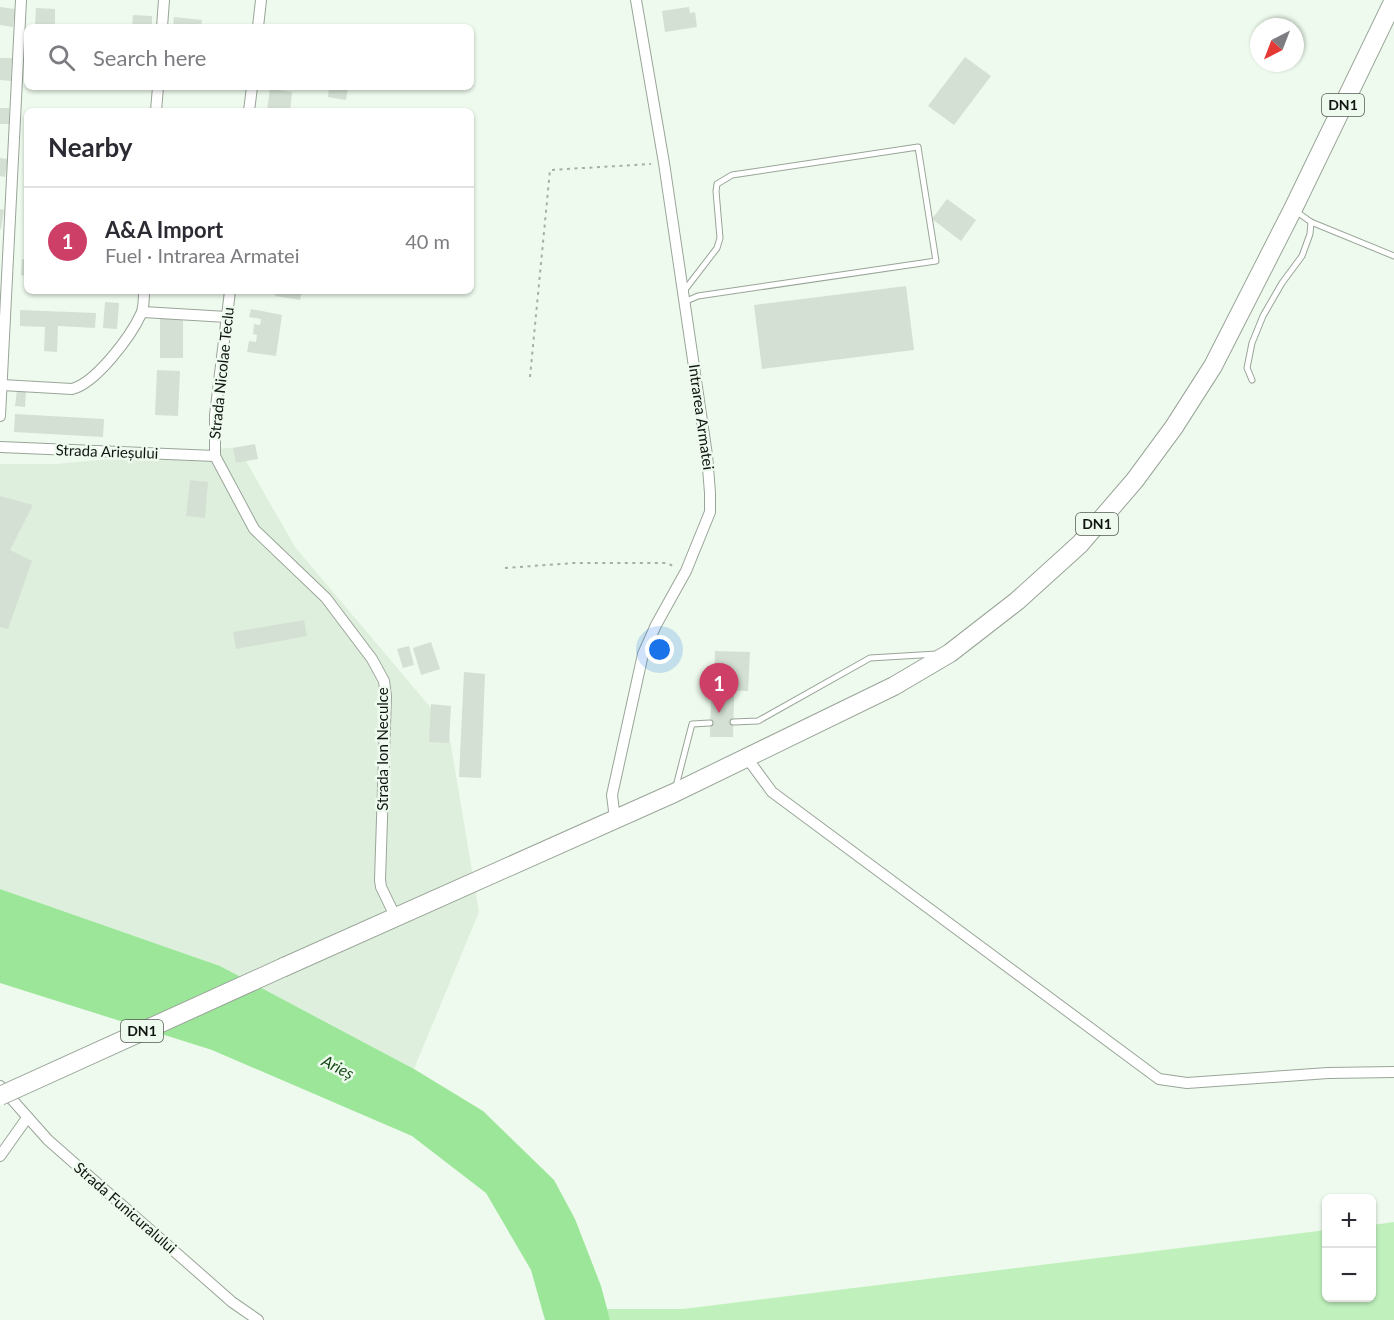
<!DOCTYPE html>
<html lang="en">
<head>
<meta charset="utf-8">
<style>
	:root { --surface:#fff; --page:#f7f7f7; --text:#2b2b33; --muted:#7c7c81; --line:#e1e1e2; --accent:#cd3f66 }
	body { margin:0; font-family:Lato,sans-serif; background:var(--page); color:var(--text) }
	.controls { position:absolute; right:18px; bottom:18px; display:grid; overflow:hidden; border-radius:9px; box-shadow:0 2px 4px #0004 }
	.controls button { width:54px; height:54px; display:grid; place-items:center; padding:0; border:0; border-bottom:2px solid var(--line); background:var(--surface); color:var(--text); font:30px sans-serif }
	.compass { position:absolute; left:1250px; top:18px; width:54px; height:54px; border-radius:50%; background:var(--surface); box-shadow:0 2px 4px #0004; rotate:222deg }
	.you { position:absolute; left:660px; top:650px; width:21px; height:21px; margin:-15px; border:4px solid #fff; border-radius:50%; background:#1a73e8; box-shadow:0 0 0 9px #1a73e833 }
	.badge { display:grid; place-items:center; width:39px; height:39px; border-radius:50%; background:var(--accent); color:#fff; font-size:20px; font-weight:700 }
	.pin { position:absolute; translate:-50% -50px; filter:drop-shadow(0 2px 3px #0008) }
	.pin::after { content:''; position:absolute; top:32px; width:21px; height:18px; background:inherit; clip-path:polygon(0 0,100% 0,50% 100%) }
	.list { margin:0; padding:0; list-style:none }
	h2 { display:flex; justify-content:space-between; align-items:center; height:78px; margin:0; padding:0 24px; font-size:26px }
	h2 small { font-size:20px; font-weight:400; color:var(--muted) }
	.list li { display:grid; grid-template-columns:39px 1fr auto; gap:18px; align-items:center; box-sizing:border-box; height:108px; padding:0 24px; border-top:2px solid var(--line) }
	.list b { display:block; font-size:22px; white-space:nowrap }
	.list p { margin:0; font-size:20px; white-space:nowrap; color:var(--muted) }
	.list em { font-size:20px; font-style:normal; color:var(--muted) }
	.icon { flex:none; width:33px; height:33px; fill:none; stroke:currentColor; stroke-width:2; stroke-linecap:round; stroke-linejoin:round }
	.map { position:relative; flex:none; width:1394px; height:1320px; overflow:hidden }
	.search { position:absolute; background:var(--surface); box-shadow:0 2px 4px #0004; left:24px; top:24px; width:450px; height:66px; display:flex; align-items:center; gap:15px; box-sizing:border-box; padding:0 21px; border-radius:9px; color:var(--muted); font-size:22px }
	.panel { position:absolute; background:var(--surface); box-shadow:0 2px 4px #0004; left:24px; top:108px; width:450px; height:186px; border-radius:9px }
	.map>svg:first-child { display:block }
</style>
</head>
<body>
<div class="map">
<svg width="1394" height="1320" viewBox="0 0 1394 1320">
	<rect width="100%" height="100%" fill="#eefaed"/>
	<polygon fill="#def0dd" points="238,447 295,547 448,728 479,912 414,1069 220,966 0,889 0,464 55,464"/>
	<polygon fill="#c0f1bd" points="1394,1222 1394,1320 610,1320 606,1309 683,1309 1326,1230 1326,1298 1372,1298 1372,1225"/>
	<polygon fill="#9be699" points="0,889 220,966 414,1069 483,1111 554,1180 575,1219 601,1286 610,1320 545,1320 531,1270 486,1193 412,1136 212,1050 0,983"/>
	<g fill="#d4e0d3">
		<polygon points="0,7 15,9 13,27 0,25"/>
		<polygon points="689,7 690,13 695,12 697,27 665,32 662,11"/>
		<polygon points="36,8 55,9 55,27 35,27"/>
		<polygon points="133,15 152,16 152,27 132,27"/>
		<polygon points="174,17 202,20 201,27 173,27"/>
		<polygon points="965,57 991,76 954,125 928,106"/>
		<polygon points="0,58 12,58 11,81 0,80"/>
		<polygon points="329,87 348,87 346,100 328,97"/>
		<polygon points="270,89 292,92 290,111 267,110"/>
		<rect x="0" y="108" width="9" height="16"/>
		<polygon points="0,158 8,159 5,177 0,176"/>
		<polygon points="947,199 976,220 961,241 932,219"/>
		<polygon points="0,209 4,210 1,229 0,229"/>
		<polygon points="25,210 27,210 27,226 24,226"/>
		<polygon points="22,259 27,260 27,276 21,275"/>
		<polygon points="906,286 914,350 762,369 754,305"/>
		<polygon points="276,291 302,291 300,300 275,296"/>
		<polygon points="105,302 119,303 117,329 103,328"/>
		<polygon points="251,309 282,315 276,356 247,352 249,341 256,342 257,335 253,334 254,324 260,325 261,319 249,317"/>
		<polygon points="20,310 96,313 95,328 58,326 57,352 44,351 45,327 20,326"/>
		<polygon points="160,317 183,318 183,358 160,358"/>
		<polygon points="157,370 180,371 178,416 155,415"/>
		<polygon points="17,390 26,391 25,407 15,406"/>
		<polygon points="15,414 104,419 103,437 14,432"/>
		<polygon points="255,444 258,459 236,463 233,448"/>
		<polygon points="190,480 208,482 205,518 186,516"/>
		<polygon points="0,496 33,505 10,550 32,561 8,629 0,627"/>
		<polygon points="304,620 307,636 236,649 233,632"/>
		<polygon points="431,642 440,669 421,675 413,648"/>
		<polygon points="409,646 414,665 403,668 397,649"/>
		<polygon points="715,651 750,652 748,691 719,690 720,682 714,682"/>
		<polygon points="464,672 485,674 481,778 459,777"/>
		<polygon points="711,695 734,696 733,737 710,737"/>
		<polygon points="431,704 451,706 449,743 429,742"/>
	</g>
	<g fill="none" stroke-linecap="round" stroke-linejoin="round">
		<defs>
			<g id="lane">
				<polyline points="1297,212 1311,222 1394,256"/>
				<polyline points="684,291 717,248 720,238 716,191 717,184 732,175 918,147 936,261 698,296 684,302"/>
				<polyline points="1252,380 1247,368 1252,343 1263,316 1282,283 1302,256 1310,234 1311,222"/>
				<polyline points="733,722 758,721 870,658 937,654"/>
				<polyline points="676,786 692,724 710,723"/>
			</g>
			<g id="street">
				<polyline points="162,27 164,0"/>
				<polyline points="258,27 261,0"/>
				<polyline points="156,111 158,87"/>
				<polyline points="249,111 252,87"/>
				<polyline points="230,291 215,415 215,456 254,529 326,598 372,659 384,681 386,696 380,880 381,887 396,918"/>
				<polyline points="143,312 227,317"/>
				<path d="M2 385 72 389C96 383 131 336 141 314 144 308 144 298 144 291"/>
				<polyline points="0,416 21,0"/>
				<polyline points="0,447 215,456"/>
				<polyline points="747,758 772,792 1159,1079 1187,1083 1328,1073 1394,1072"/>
				<polyline points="615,819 612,795 643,654 656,625 686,571 710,512 710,493 707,455 664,163 636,0"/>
				<polyline points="0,1086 48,1140 232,1302 258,1320"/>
				<polyline points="0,1156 27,1118"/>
			</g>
			<polyline id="primary" points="284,967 674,793 894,686 950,653 1017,601 1080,544 1135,480 1174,427 1213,366 1293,209 1394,0"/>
		</defs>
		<use href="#lane" stroke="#9aa599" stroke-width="7"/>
		<use href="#street" stroke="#9aa599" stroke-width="12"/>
		<use href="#primary" stroke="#9aa599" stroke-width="20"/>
		<g stroke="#a6afa5" stroke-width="2" stroke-dasharray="3 4.5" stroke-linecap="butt">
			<polyline points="530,377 550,170 651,164"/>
			<polyline points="505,568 574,563 667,563 675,567"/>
		</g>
		<use href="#lane" stroke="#fff" stroke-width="5"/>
		<use href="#street" stroke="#fff" stroke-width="10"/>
		<use href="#primary" stroke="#fff" stroke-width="18"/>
		<defs>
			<polyline id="primary-bridge" points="0,1096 284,967"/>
		</defs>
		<use href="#primary-bridge" stroke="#9aa599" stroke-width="20" stroke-linecap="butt"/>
		<use href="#primary-bridge" stroke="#fff" stroke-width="18"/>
	</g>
	<g text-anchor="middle" stroke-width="5" stroke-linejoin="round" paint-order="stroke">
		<g fill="#eefaed" stroke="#535952" stroke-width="1.5">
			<rect x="1322" y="94" width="42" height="22" rx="4.5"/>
			<rect x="1076" y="513" width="42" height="22" rx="4.5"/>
			<rect x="121" y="1020" width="42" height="22" rx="4.5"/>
		</g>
		<g font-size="14" font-weight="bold" fill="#101410">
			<text x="1343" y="110">DN1</text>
			<text x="1097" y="529">DN1</text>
			<text x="142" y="1036">DN1</text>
		</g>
		<g font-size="15" fill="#101410" stroke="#eefaed">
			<text transform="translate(222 373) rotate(-84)" y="5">Strada Nicolae Teclu</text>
			<text transform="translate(701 417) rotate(82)" y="5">Intrarea Armatei</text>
			<text transform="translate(107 452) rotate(2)" y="5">Strada Arieșului</text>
			<text transform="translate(383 749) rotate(-90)" y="5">Strada Ion Neculce</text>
			<text transform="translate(125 1208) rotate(41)" y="5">Strada Funicuralului</text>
		</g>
		<g font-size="16" font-style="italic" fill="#144716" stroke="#eefaed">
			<text transform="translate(338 1067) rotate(27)" y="6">Arieș</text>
		</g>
	</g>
</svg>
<div class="controls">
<button>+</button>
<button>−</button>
</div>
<svg class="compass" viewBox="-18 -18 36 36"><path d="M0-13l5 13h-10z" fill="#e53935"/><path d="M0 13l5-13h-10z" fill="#7c7c81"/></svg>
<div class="you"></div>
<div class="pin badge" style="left:719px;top:713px">1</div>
<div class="search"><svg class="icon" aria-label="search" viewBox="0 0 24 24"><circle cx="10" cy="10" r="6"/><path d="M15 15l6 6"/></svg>Search here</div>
<section class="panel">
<h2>Nearby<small></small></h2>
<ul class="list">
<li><span class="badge">1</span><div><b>A&amp;A Import</b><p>Fuel · Intrarea Armatei</p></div><em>40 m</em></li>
</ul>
</section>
</div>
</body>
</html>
